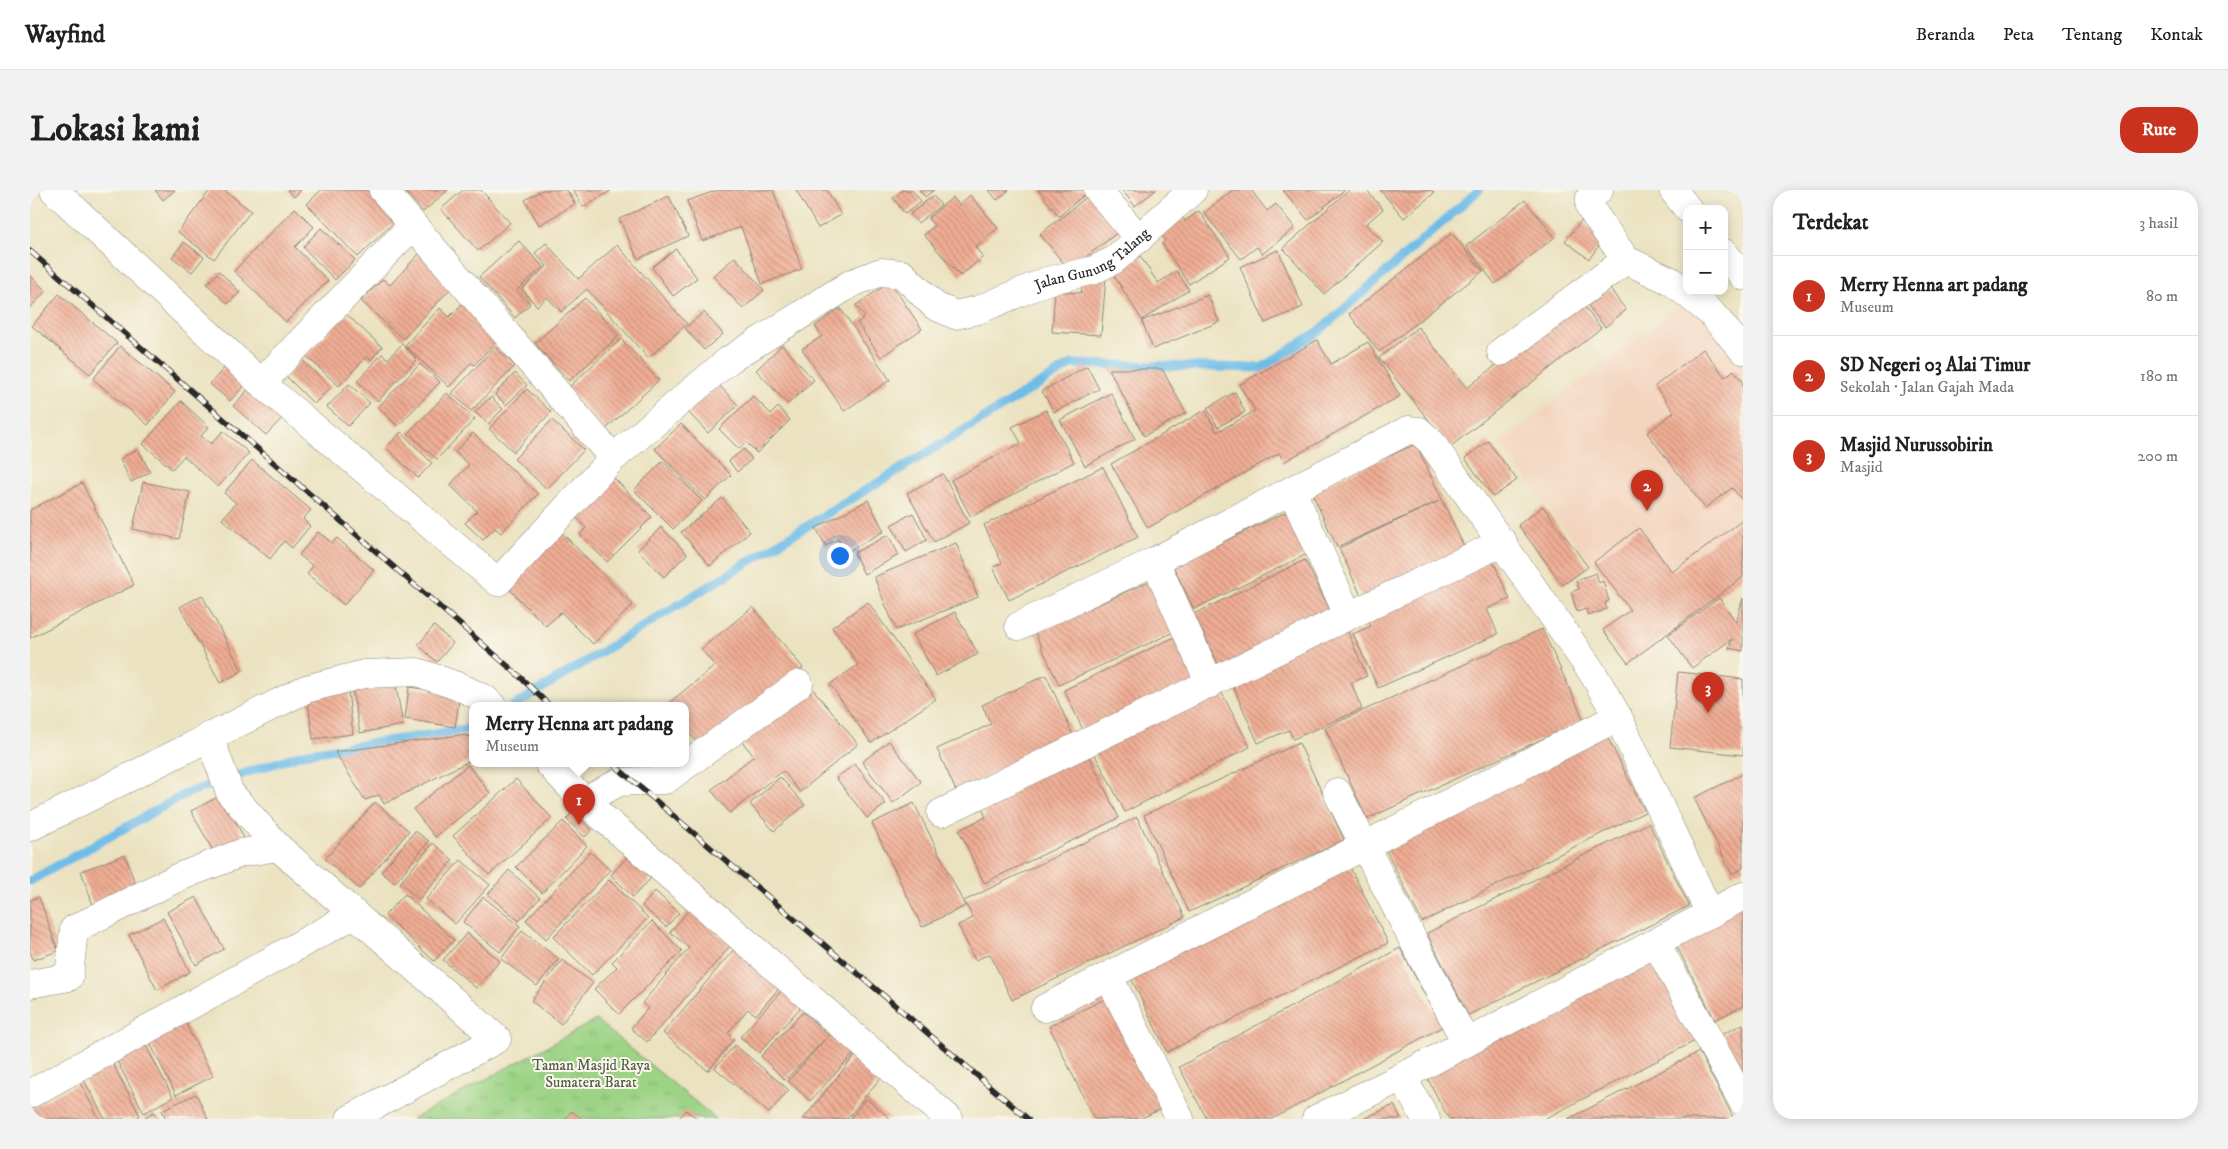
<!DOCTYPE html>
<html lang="id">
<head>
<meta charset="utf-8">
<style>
	:root { --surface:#fff; --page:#f2f2f2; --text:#202124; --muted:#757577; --line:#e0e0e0; --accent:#c8321e }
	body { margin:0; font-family:"IM FELL DW Pica",serif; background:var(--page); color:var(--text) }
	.controls { position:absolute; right:15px; top:15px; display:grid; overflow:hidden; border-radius:10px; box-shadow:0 2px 12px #0003 }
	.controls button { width:45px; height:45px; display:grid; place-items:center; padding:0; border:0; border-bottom:1px solid var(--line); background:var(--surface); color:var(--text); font:25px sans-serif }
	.you { position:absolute; left:809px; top:365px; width:18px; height:18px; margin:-12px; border:4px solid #fff; border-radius:50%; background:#1a73e8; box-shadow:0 0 0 8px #1a73e833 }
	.badge { display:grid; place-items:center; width:32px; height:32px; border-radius:50%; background:var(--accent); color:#fff; font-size:16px; font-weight:700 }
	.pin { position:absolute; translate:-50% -41px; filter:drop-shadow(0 1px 2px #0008) }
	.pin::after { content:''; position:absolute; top:26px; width:18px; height:15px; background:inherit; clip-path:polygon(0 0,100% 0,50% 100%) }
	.popup { position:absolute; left:439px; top:512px; width:220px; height:65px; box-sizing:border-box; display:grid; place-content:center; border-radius:10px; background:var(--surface); filter:drop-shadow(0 1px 4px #0005); font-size:16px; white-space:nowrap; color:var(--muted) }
	.popup b { font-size:19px; color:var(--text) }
	.popup::after { content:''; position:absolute; left:50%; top:100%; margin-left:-10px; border:10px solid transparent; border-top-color:var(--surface) }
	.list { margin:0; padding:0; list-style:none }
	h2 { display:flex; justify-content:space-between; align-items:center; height:65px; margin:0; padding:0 20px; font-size:21px }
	h2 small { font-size:16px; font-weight:400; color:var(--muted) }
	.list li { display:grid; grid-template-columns:32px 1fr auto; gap:15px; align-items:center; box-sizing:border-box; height:80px; padding:0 20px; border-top:1px solid var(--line) }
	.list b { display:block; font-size:19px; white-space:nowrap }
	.list p { margin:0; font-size:16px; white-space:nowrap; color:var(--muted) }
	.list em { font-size:16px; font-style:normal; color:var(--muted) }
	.map { position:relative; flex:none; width:1713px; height:929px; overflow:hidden; border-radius:20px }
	header { display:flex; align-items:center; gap:30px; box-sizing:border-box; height:70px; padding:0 25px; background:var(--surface); border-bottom:1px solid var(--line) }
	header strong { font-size:24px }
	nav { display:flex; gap:28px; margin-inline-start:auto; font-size:18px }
	.intro { display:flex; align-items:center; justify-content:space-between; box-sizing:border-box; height:120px; padding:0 30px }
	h1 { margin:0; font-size:35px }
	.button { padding:12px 22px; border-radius:20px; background:var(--accent); color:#fff; font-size:18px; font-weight:700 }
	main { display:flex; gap:30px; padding:0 30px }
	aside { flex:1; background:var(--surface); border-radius:20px; box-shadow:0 2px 12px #0003 }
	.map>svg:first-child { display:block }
</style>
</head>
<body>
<header>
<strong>Wayfind</strong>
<nav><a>Beranda</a><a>Peta</a><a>Tentang</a><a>Kontak</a></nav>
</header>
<div class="intro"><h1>Lokasi kami</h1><a class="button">Rute</a></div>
<main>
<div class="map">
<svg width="1713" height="929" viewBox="0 0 1713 929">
	<defs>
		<pattern id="park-tufts" width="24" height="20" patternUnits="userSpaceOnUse" patternTransform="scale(1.25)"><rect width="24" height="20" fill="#9cd385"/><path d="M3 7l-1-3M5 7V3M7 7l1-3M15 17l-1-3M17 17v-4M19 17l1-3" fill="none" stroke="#87b573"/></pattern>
		<pattern id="building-back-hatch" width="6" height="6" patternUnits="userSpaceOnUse" patternTransform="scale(1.25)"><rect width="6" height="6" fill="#f0ad94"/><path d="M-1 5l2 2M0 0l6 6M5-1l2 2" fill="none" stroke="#c38d79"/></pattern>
	</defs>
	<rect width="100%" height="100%" fill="#fbf7ec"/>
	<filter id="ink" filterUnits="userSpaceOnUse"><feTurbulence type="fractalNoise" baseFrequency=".02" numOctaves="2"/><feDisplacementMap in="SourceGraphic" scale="10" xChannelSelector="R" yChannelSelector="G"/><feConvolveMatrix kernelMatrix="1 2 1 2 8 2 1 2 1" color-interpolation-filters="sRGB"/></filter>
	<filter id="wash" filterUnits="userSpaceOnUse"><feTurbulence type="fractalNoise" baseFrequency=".0096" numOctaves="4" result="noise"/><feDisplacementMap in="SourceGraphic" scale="20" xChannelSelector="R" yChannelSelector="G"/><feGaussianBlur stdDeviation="1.12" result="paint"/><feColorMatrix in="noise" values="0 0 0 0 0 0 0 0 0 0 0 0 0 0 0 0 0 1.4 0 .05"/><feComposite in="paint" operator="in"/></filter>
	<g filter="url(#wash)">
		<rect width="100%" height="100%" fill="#eae2c0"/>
		<polygon fill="#f3d4be" points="1669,101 1679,101 1713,146 1713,389 1598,476 1569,439 1596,419 1469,253"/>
		<polygon fill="url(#park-tufts)" stroke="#647f58" points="566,830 686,929 382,929"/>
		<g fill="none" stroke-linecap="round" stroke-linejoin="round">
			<g stroke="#6ebce8" stroke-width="9">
				<polyline points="483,516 1042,174 1231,178 1288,142 1449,0"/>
				<polyline points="0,691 157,603 272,564 443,538"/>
			</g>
		</g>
		<g id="blocks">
			<g fill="url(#building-back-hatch)">
				<polygon points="125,0 145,0 133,10"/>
				<polygon points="180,0 194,0 221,21 184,69 148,42"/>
				<polygon points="257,0 271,0 264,7"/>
				<polygon points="291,0 337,0 366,30 328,67 277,14"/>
				<polygon points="374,0 418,0 393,22"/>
				<polygon points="433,0 451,0 480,33 448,61 411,19"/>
				<polygon points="512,0 537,0 545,14 509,35 495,10"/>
				<polygon points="543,0 582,0 553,17"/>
				<polygon points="688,0 743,0 772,79 732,94 711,37 672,51 657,11"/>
				<polygon points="766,0 797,0 811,25 788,38"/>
				<polygon points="872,0 882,0 891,11 875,24 863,8"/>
				<polygon points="889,0 904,0 895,7"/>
				<polygon points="959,0 979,0 967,10"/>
				<polygon points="1008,0 1060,0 1029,26"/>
				<polygon points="1092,0 1126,0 1105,16"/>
				<polygon points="1203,0 1221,0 1237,21 1246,14 1265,38 1232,64 1227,57 1211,69 1174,23"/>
				<polygon points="1253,0 1315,0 1278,30"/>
				<polygon points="1319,0 1336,0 1353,19 1336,34 1353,52 1294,104 1253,58"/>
				<polygon points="1350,0 1401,0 1404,3 1374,28"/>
				<polygon points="1062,3 1092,39 1039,80 1010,44"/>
				<polygon points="940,5 968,38 945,57 953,67 930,86 894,45 904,36 898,28 923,7 929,15"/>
				<polygon points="639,6 658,46 608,69 589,29"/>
				<polygon points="903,6 911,15 888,33 880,24"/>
				<polygon points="1495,10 1525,47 1465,94 1436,56"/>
				<polygon points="265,18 284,37 265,57 298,91 256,132 204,81"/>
				<polygon points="1169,21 1200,67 1159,94 1132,54 1135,51 1127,40 1151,24 1155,31"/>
				<polygon points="1551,31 1574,49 1559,69 1535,51"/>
				<polygon points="291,38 325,70 305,90 273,57"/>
				<polygon points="1422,43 1453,81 1349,162 1319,124"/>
				<polygon points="489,51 513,77 487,100 500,114 485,128 449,87"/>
				<polygon points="154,52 174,67 162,82 142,67"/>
				<polygon points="516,53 548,89 587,55 657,134 618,168 557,99 531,122 517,107 507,116 492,99 517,76 505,63"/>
				<polygon points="646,59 667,88 643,106 622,77"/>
				<polygon points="1248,60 1273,117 1235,133 1210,77"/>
				<polygon points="390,63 424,95 373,149 331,111 353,89 360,95"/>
				<polygon points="1108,63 1128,93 1147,81 1159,100 1112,130 1081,81"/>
				<polygon points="705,67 734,100 713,119 683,86"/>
				<polygon points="189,81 210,102 198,114 177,94"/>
				<polygon points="0,85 16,101 0,118"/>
				<polygon points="1053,85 1076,87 1071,145 1022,142 1025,101 1051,103"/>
				<polygon points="860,92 892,139 851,167 827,133 835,127 826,115"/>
				<polygon points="1580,99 1596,120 1575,137 1558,116"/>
				<polygon points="29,104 87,153 60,184 2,136"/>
				<polygon points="1178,105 1189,132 1123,159 1112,131"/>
				<polygon points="555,108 589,146 539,191 505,153"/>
				<polygon points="1549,110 1571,138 1420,257 1349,168 1388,137 1437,198"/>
				<polygon points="432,114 469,149 444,175 441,173 419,197 375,155 410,118 419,127"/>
				<polygon points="810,118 860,190 814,221 772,159 792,146 785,136"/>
				<polygon points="674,122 693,144 674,160 655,138"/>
				<polygon points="316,124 352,157 341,170 337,166 309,196 276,166"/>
				<polygon points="591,149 629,190 576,239 538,198"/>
				<polygon points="1287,150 1301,174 1338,152 1370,206 1254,272 1249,263 1118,338 1081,274 1175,220 1187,242 1225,221 1209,195"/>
				<polygon points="372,154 387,169 348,211 327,191 352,164 358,169"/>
				<polygon points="752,155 784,190 758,214 726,180"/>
				<polygon points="90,156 145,202 118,235 63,189"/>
				<polygon points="465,157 485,176 441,221 422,203"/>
				<polygon points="1673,159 1695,187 1704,180 1713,192 1713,311 1702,298 1675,318 1617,243 1644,222 1625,196"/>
				<polygon points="272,170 301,197 284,214 256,186"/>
				<polygon points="390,174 410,192 368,236 348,217"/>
				<polygon points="1057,176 1069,199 1024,222 1012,201"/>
				<polygon points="195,177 215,195 200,211 180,194"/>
				<polygon points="1079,179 1132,179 1156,223 1114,246"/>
				<polygon points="485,183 497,195 476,215 465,204"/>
				<polygon points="319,194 340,213 318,236 297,217"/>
				<polygon points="688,194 708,215 678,243 658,222"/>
				<polygon points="221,196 254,226 236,245 203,216"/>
				<polygon points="497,199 521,222 484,262 459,239"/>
				<polygon points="1205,202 1215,222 1188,237 1177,218"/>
				<polygon points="417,203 445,229 407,269 378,243"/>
				<polygon points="1081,203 1105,249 1055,276 1030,230"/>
				<polygon points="723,206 741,224 748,217 760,230 727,263 716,252 709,259 689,239"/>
				<polygon points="461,207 473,219 458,234 445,222"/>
				<polygon points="151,211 179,237 171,246 181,254 193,241 219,263 188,297 154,266 142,279 113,254"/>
				<polygon points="1016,220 1044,272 941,327 921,290 991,253 982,237"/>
				<polygon points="522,230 554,260 517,299 484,269"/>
				<polygon points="651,234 701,285 675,310 625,259"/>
				<polygon points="371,242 402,273 388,288 356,258"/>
				<polygon points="443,243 508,304 471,343 465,338 453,350 435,333 447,321 420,295 439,275 425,262"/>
				<polygon points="1458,251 1487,290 1463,307 1435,268"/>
				<polygon points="1386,254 1438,365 1334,412 1309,358 1409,311 1307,357 1281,301"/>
				<polygon points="108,259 120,282 101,292 90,269"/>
				<polygon points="714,259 722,269 707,282 699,271"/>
				<polygon points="222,270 281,320 273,329 280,336 262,358 254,351 240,369 192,329 206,313 194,303"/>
				<polygon points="633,271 672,311 643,339 604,300"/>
				<polygon points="1073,277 1108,347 979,410 963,377 972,373 954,335"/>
				<polygon points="913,284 939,333 904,352 877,303"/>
				<polygon points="584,288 622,327 577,372 550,345 556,338 545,326"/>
				<polygon points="113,292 160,302 149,349 103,339"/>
				<polygon points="52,293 104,395 0,448 0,320"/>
				<polygon points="692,308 720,342 680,376 651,342"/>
				<polygon points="838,310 854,341 815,363 808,349 796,356 786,338"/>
				<polygon points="1513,316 1558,377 1533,395 1488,335"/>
				<polygon points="1258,321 1279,363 1164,419 1143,376"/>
				<polygon points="883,323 897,350 876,362 861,335"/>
				<polygon points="1713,330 1713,387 1598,473 1573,440 1600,420 1564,372 1609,338 1642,382"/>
				<polygon points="631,337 657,364 634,387 608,360"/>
				<polygon points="528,339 603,415 563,454 531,422 516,436 473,393"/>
				<polygon points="288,342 302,353 307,348 344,380 314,415 277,384 283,376 269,365"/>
				<polygon points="858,345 869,365 834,384 824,363"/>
				<polygon points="926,353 948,407 866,440 844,387"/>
				<polygon points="1461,367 1480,409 1457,419 1468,444 1348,498 1323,444 1341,436 1335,424"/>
				<polygon points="1275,370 1303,426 1191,480 1164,424"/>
				<polygon points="1566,383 1569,393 1573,391 1579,411 1575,413 1577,419 1558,426 1556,419 1547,422 1541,402 1549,399 1546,390"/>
				<polygon points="1122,390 1146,441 1029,495 1005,443"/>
				<polygon points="172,405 212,481 190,493 150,417"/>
				<polygon points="1689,408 1706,432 1713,408 1713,461 1699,458 1702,449 1662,478 1638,445"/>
				<polygon points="838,412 906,509 841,553 800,494 828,475 802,437"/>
				<polygon points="723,417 773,478 672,558 655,538 655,516 636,515 685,476 671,459"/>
				<polygon points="925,422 948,464 906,486 883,444"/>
				<polygon points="404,436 423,453 407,472 388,455"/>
				<polygon points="1315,436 1337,486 1321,493 1332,519 1263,549 1259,540 1228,553 1199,487"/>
				<polygon points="1512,439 1554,530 1337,629 1295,538"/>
				<polygon points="1149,445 1171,493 1057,548 1034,500"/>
				<polygon points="1648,482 1713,489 1713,565 1640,557"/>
				<polygon points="1016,485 1044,547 926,601 907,559 961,534 952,515"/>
				<polygon points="365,490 373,535 330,543 322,498"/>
				<polygon points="777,492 828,554 770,602 753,581 700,623 681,600 724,566 709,548"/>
				<polygon points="1188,496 1220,557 1095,622 1063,561"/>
				<polygon points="379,497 430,504 425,537 375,529"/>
				<polygon points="318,501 323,544 283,549 277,506"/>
				<polygon points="1573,538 1615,622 1392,732 1350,648"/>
				<polygon points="430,545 443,547 443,569 354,614 349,605 335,610 305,562"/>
				<polygon points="859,551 891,592 863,613 832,572"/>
				<polygon points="1269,553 1314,650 1159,722 1114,625"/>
				<polygon points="1057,562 1089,628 954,693 929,640 956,627 950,613"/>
				<polygon points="825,574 856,614 837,628 806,588"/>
				<polygon points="438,575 460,603 405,647 383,619"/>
				<polygon points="1713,584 1713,678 1702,684 1664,608"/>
				<polygon points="750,587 775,615 744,641 720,614"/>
				<polygon points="486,589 522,628 459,685 423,646"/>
				<polygon points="192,605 214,648 185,664 161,621"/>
				<polygon points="345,612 379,641 329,699 295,669"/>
				<polygon points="884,613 935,716 892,737 842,633"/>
				<polygon points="543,622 562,640 555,647 536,629"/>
				<polygon points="1107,627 1155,727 982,810 960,764 945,770 928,735 943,728 934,711"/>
				<polygon points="533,631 557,656 512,703 486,677"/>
				<polygon points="1619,633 1659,716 1438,825 1397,743"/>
				<polygon points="385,641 399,651 365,693 351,682"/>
				<polygon points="403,653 423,670 389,709 370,693"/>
				<polygon points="560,662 580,680 516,749 496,730"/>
				<polygon points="95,665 108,702 64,718 51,681"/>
				<polygon points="598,666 621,688 603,707 581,685"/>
				<polygon points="431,670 460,695 425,734 396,709"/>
				<polygon points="1320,677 1358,753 1137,862 1100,786"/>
				<polygon points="479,680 510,708 489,731 458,704"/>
				<polygon points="579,690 618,728 562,785 523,747"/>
				<polygon points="625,701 649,723 636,737 612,716"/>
				<polygon points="375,704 424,750 404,771 355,725"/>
				<polygon points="9,707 28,761 3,770 0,761 0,710"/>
				<polygon points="166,707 194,759 166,775 137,722"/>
				<polygon points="453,707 490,736 470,762 433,732"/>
				<polygon points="1713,713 1713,816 1685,830 1643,749"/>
				<polygon points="659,720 701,755 617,852 601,838 618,818 612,813 659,758 640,742"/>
				<polygon points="133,728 160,782 127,800 99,745"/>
				<polygon points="622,731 652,761 589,824 564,799 587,777 582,772"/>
				<polygon points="492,741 529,769 507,796 471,769"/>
				<polygon points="437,743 470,771 446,798 413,770"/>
				<polygon points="706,757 751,796 726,825 718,819 698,843 704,849 678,881 633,843"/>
				<polygon points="1370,758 1412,837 1242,929 1177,929 1149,877"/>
				<polygon points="1622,759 1669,849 1514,929 1419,929 1392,878"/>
				<polygon points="532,770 563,793 531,834 501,811"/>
				<polygon points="752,800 771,817 729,863 710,847"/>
				<polygon points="1079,807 1133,918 1110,929 1064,929 1019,836"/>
				<polygon points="773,822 799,846 807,838 829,858 780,911 758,891 795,849 755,890 731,866"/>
				<polygon points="155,833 183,886 146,905 119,851"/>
				<polygon points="1713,834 1713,886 1691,845"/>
				<polygon points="115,854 143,907 114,923 86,869"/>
				<polygon points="705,855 759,900 739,923 685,878"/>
				<polygon points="831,858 857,880 817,929 773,929"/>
				<polygon points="1669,862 1704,929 1538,929"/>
				<polygon points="82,872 110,926 104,929 75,929 53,888"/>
				<polygon points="50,892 69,929 0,929 0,919"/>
				<polygon points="166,904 178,929 136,929 132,920"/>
				<polygon points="836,909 861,929 820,929"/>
				<polygon points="1364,915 1371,929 1333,929"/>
				<polygon points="656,920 668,929 648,929"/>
				<polygon points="542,921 552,929 535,929"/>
				<polygon points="124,922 129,929 112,929"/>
			</g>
		</g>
	</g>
	<g filter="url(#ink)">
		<use href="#blocks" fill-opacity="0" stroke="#8a8676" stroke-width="1"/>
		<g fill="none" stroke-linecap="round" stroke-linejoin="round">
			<defs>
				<g id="minor">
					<path id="s1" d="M24 0 231 193 468 392 583 268 699 170 822 93 851 82 872 84 905 116 925 125 948 120 1017 91 1064 80 1084 70 1163 0"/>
					<polyline points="353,0 583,268"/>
					<polyline points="1068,0 1109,49"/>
					<polyline points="1569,0 1560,8 1560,18 1596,70"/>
					<polyline points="1471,162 1596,70 1641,91 1681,123 1713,160"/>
					<polyline points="231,193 383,35"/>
					<polyline points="1262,301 1318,425"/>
					<polyline points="1125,371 1180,494"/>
					<polyline points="989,436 1125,371 1378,240 1389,241 1401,252 1562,482 1588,527 1680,724"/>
					<polyline points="519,574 554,611 919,929"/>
					<polyline points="1307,602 1436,853"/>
					<polyline points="554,611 589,592 635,590 769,494"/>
					<path d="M911 623C1098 533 1285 441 1473 352"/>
					<polyline points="0,637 276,499 334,484 387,482 430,497 455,509 462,516"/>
					<polyline points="248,657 467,849 320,929"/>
					<polyline points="1626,753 1713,912"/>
					<polyline points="1079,787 1150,929"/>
					<polyline points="0,794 39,787 44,739 149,687 211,663 248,657 200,603 179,546"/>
					<polyline points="1015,818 1588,527"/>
					<polyline points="1372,887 1396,929"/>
					<polyline points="0,904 325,724"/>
					<polyline points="1286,929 1372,887 1713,706"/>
				</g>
				<g id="major">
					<polyline points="1643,0 1658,19"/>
					<polyline points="1694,63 1713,86"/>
				</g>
			</defs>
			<use href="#minor" stroke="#8a8676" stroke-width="29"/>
			<use href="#major" stroke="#8a8676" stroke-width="29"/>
			<use href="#minor" stroke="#fff" stroke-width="28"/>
			<use href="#major" stroke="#fff" stroke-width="28"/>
			<defs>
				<g id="rail">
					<polyline points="0,61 487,484 520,516"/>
					<polyline points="583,574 998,929"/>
				</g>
			</defs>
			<use href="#rail" stroke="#2b2b2b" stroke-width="5.5"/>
			<use href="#rail" stroke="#fbf7ec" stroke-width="4" stroke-dasharray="11" stroke-linecap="butt"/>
		</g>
	</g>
	<g text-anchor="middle" stroke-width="4" stroke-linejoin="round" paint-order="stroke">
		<g font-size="15" fill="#2b2b2b" stroke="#fbf7ec">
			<text dy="5" stroke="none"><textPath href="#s1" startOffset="1328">Jalan Gunung Talang</textPath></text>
		</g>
		<g font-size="15" fill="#4d5d46" stroke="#fbf7ec">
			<text x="561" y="880">Taman Masjid Raya<tspan x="561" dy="17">Sumatera Barat</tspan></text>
		</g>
	</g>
</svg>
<div class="controls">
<button>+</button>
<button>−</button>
</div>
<div class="you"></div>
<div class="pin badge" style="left:549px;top:635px">1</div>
<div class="popup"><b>Merry Henna art padang</b>Museum</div>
<div class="pin badge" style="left:1617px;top:321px">2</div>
<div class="pin badge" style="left:1678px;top:523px">3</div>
</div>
<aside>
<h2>Terdekat<small>3 hasil</small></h2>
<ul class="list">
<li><span class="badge">1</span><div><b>Merry Henna art padang</b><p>Museum</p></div><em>80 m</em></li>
<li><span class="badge">2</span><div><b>SD Negeri 03 Alai Timur</b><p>Sekolah · Jalan Gajah Mada</p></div><em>180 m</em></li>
<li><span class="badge">3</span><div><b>Masjid Nurussobirin</b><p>Masjid</p></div><em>200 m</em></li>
</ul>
</aside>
</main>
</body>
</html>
